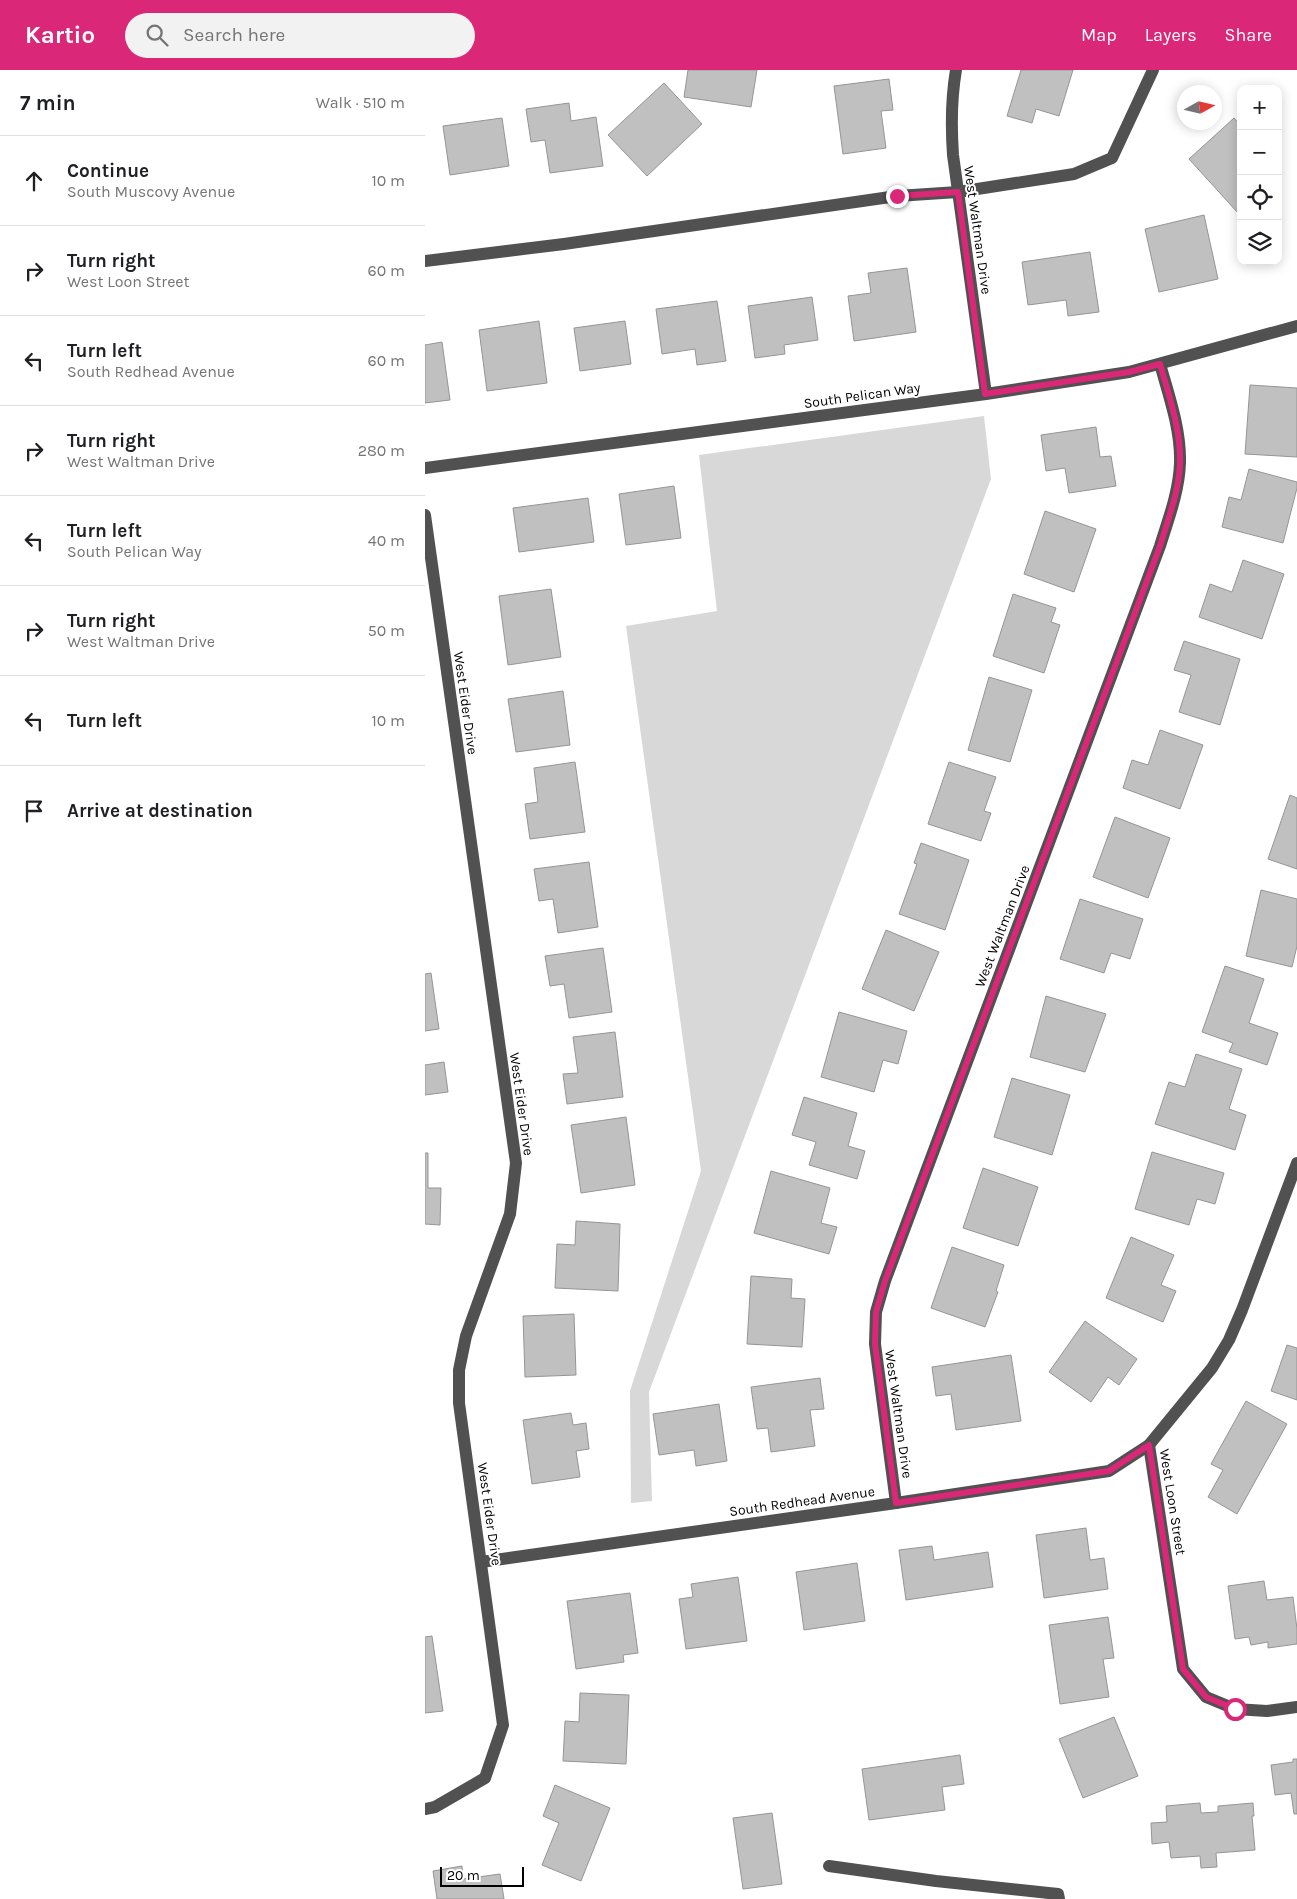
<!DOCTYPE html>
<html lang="en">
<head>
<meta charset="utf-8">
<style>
	:root { --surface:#fff; --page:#f2f2f2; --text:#202124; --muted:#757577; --line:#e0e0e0; --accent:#db2777 }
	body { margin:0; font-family:Karla,sans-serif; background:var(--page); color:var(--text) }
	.controls { position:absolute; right:15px; top:15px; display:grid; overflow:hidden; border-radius:10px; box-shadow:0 2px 12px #0003 }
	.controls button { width:45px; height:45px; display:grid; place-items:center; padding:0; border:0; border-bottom:1px solid var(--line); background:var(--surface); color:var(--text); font:25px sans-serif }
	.compass { position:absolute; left:752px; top:15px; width:45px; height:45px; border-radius:50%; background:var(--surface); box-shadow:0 2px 12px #0003; rotate:82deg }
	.scale { position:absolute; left:15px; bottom:12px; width:84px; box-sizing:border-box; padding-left:5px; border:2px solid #000; border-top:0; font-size:14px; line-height:18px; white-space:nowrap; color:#000; -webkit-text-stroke:4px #fff; paint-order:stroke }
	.stop { position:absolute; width:15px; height:15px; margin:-11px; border:4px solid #db2777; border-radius:50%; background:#fff }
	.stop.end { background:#db2777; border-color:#fff; box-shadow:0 1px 5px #0008 }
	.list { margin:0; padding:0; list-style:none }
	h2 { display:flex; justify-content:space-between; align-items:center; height:65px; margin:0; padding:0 20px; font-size:21px }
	h2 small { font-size:16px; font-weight:400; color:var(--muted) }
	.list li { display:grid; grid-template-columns:32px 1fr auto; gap:15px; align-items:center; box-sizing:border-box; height:90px; padding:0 20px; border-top:1px solid var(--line) }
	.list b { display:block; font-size:19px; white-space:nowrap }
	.list p { margin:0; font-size:16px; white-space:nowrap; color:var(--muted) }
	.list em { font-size:16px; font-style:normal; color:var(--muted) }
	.icon { flex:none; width:28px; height:28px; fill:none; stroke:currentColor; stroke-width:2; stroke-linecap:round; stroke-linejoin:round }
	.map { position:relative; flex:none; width:872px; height:1829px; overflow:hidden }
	header { display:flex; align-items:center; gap:30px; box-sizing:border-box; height:70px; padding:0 25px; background:var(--accent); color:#fff }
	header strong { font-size:24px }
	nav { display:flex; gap:28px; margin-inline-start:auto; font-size:18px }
	.search { width:350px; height:45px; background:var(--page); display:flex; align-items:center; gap:12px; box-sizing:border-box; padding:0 18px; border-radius:28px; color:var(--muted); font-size:19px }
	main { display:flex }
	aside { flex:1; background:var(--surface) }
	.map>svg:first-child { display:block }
</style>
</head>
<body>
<header>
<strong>Kartio</strong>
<div class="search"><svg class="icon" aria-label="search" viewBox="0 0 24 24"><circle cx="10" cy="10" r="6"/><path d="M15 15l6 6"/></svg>Search here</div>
<nav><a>Map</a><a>Layers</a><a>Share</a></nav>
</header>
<main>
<aside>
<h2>7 min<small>Walk · 510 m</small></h2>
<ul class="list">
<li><svg class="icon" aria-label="ahead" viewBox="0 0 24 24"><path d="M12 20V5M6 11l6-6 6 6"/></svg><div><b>Continue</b><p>South Muscovy Avenue</p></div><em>10 m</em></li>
<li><svg class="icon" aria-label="right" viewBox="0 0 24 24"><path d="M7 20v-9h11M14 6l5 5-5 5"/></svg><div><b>Turn right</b><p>West Loon Street</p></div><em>60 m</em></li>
<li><svg class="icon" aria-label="left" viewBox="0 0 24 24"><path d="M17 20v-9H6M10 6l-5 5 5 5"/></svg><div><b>Turn left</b><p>South Redhead Avenue</p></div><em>60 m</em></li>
<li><svg class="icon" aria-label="right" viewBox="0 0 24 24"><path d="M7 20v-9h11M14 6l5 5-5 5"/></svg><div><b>Turn right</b><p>West Waltman Drive</p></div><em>280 m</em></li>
<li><svg class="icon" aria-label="left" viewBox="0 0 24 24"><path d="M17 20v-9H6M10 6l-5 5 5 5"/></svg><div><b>Turn left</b><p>South Pelican Way</p></div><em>40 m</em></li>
<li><svg class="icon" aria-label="right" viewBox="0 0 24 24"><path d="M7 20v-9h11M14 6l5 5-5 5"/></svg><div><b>Turn right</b><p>West Waltman Drive</p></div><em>50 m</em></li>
<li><svg class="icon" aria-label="left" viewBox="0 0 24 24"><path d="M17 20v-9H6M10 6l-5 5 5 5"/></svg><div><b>Turn left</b></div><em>10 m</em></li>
<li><svg class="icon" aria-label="arrive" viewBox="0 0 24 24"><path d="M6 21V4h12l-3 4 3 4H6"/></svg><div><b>Arrive at destination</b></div></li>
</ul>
</aside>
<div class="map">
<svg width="872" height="1829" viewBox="0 0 872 1829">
	<rect width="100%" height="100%" fill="#fff"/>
	<polygon fill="#d8d8d8" points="559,346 566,409 224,1322 227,1431 206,1433 205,1321 276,1101 201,556 292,541 274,385"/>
	<g fill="#c0c0c0" stroke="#959595">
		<polygon points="263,0 332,0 326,37 259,27"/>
		<polygon points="596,0 648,0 634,46 611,39 607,53 582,46"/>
		<polygon points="464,9 468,40 456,41 461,78 418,84 409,16"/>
		<polygon points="239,13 277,54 222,106 183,65"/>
		<polygon points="144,33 146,51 171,47 178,96 125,103 120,70 106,72 101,39"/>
		<polygon points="77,48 84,96 25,105 18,56"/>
		<polygon points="809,48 816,56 816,141 813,143 764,89"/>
		<polygon points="779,145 793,209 734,222 720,159"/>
		<polygon points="665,182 674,242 643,246 641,230 603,235 597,192"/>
		<polygon points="482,198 491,262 429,271 423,226 446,223 443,203"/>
		<polygon points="387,227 393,270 359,275 360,284 330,288 323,236"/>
		<polygon points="292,231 301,291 272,295 270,279 237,284 231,239"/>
		<polygon points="114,251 122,313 62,321 54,260"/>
		<polygon points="200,251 206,294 155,301 149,258"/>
		<polygon points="17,272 25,330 0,333 0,275"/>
		<polygon points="825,315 872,318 872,387 820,384"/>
		<polygon points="671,357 675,387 686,386 691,416 644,423 640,398 621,401 616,365"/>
		<polygon points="824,399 872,412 872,418 858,473 797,457 804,427 816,430"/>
		<polygon points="249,416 256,468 201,475 194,424"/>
		<polygon points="163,428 169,472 94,482 88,438"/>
		<polygon points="620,441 671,459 649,522 599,504"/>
		<polygon points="818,490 859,504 837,569 774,547 785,514 807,522"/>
		<polygon points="126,519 136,587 83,595 74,526"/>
		<polygon points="588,524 631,538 626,552 635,555 619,603 568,586"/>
		<polygon points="759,571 815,589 795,655 754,642 766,605 749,600"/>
		<polygon points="564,607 607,620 585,692 543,680"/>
		<polygon points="138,621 145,675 91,682 83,629"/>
		<polygon points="735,660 778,675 755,739 698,718 707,690 723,695"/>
		<polygon points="150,692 160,762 105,769 100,734 113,732 109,698"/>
		<polygon points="524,692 571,707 559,741 566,743 556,771 503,754"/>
		<polygon points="865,725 872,728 872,799 843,789"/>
		<polygon points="690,747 745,768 723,828 668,807"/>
		<polygon points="496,773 544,790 520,860 474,844 492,794 489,793"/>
		<polygon points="164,792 173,857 133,863 128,829 114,831 109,799"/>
		<polygon points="836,820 872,829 872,876 867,897 821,886"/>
		<polygon points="655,829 718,849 705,889 686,883 679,903 635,889"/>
		<polygon points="461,860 514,882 489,941 437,919"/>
		<polygon points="178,878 187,942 144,948 139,914 125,916 120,886"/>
		<polygon points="800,896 839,909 824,953 853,963 842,995 804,982 808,973 777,962"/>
		<polygon points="6,903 14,959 0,961 0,904"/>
		<polygon points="621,926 681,944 660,1002 605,987"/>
		<polygon points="414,942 482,961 473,994 458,990 449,1022 396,1007"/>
		<polygon points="190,962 198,1027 142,1034 138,1004 153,1003 148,967"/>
		<polygon points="771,984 817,999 804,1039 821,1045 810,1080 730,1054 744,1012 760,1017"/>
		<polygon points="19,992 23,1022 0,1025 0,995"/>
		<polygon points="587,1008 645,1025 627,1085 569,1067"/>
		<polygon points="379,1027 432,1043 423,1076 440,1081 432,1109 384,1095 391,1072 367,1065"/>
		<polygon points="201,1047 210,1115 156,1123 146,1055"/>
		<polygon points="727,1082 799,1103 790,1134 772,1129 764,1155 710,1139"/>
		<polygon points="0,1083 3,1083 3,1118 16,1118 15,1155 0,1154"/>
		<polygon points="558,1098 613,1117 593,1176 538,1158"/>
		<polygon points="346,1101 405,1118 396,1153 412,1157 404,1184 329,1163"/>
		<polygon points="151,1151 195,1154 193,1221 130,1218 132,1174 150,1175"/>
		<polygon points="706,1167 749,1185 736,1215 751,1221 738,1252 681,1228"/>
		<polygon points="527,1177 579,1195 571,1221 573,1222 560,1257 506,1238"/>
		<polygon points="326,1206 367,1209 366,1228 380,1229 377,1277 322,1274"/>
		<polygon points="149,1244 151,1305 100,1307 98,1246"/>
		<polygon points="660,1251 712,1289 694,1315 683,1307 666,1332 624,1302"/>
		<polygon points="862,1275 872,1278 872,1330 846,1321"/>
		<polygon points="586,1285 596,1351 531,1360 526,1324 511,1326 507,1297"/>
		<polygon points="395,1308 399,1339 385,1340 390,1376 346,1382 343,1358 332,1359 326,1317"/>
		<polygon points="821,1331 862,1354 812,1444 783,1427 798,1400 786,1394"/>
		<polygon points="294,1334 302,1391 271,1396 269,1380 234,1385 228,1344"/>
		<polygon points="146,1343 148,1355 161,1353 164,1379 151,1381 155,1407 107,1414 98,1350"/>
		<polygon points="661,1458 665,1490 679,1488 683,1519 619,1528 611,1465"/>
		<polygon points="507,1476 509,1490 563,1482 568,1517 481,1530 474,1480"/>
		<polygon points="432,1493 440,1551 379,1560 371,1502"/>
		<polygon points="313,1507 322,1571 261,1579 254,1529 268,1527 266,1514"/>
		<polygon points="839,1511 842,1530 868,1527 872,1559 872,1574 843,1578 843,1572 826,1575 824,1567 810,1569 803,1516"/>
		<polygon points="205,1523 213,1583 198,1585 199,1592 151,1599 142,1531"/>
		<polygon points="683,1547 689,1588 678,1589 684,1627 635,1634 624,1555"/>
		<polygon points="7,1566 18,1641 0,1643 0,1567"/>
		<polygon points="155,1623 204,1625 201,1694 138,1691 140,1651 154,1652"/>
		<polygon points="689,1647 713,1706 658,1728 634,1669"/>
		<polygon points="535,1685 539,1714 517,1717 520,1740 444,1750 437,1699"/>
		<polygon points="868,1689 872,1689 872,1744 869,1744 866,1723 850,1725 846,1695 868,1692"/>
		<polygon points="130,1715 185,1738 156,1811 117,1795 134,1753 118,1746"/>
		<polygon points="775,1733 776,1743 793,1742 793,1736 828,1733 829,1746 827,1746 830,1780 791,1783 792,1797 776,1798 775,1786 746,1788 744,1772 727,1774 726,1753 742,1752 741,1736"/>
		<polygon points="347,1743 357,1814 318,1819 308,1748"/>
		<polygon points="37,1796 38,1809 75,1804 79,1829 12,1829 8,1801"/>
	</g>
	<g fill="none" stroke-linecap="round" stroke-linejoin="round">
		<g stroke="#515151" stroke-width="12">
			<path d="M531 0C526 29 526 56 528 85L561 324"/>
			<polyline points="0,191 139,174 472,126 533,122 649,104 687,88 728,0"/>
			<polyline points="0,398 561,324 704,302 872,256"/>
			<polyline points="0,445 91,1093 85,1144 41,1266 34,1300 34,1333 78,1655 60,1708 10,1737 0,1739"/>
			<polyline points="724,1375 758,1599 781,1627 810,1639 842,1641 872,1637"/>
			<path d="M471 1433 450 1274 451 1242 460 1211 735 476C743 450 754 422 755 393 756 360 744 326 735 294"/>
			<polyline points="56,1492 471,1433 684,1401 724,1375 787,1298 804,1270 817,1240 872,1093"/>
			<polyline points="404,1796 511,1811 633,1824 634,1829"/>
		</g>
	</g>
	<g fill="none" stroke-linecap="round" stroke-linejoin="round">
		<path stroke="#db2777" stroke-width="6" d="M472 126 533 122 560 324 704 302 735 294C744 326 756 360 755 393 754 422 743 449 735 476L460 1211 451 1242 450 1274 471 1433 684 1401 724 1375 758 1599 781 1627 810 1639"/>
	</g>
	<g text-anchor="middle" stroke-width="4" stroke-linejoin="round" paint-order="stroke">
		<g font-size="14" fill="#000" stroke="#fff">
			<text transform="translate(553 160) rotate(82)" y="5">West Waltman Drive</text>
			<text transform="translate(437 325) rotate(-8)" y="5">South Pelican Way</text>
			<text transform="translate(41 633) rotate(82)" y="5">West Eider Drive</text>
			<text transform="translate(577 856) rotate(-69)" y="5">West Waltman Drive</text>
			<text transform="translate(97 1034) rotate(82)" y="5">West Eider Drive</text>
			<text transform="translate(474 1344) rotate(82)" y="5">West Waltman Drive</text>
			<text transform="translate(377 1431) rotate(-8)" y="5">South Redhead Avenue</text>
			<text transform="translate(748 1432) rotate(81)" y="5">West Loon Street</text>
			<text transform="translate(65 1444) rotate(82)" y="5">West Eider Drive</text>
		</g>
	</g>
</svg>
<div class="controls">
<button>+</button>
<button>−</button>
<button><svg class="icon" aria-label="locate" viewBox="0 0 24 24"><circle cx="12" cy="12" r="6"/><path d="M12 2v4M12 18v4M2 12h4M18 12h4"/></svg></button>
<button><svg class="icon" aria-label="layers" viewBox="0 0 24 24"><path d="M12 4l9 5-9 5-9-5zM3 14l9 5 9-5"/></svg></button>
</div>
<svg class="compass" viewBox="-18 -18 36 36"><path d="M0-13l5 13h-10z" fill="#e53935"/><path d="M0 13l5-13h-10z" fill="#757577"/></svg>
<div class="scale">20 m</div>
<div class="stop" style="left:810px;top:1639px"></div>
<div class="stop end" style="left:472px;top:126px"></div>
</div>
</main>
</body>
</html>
